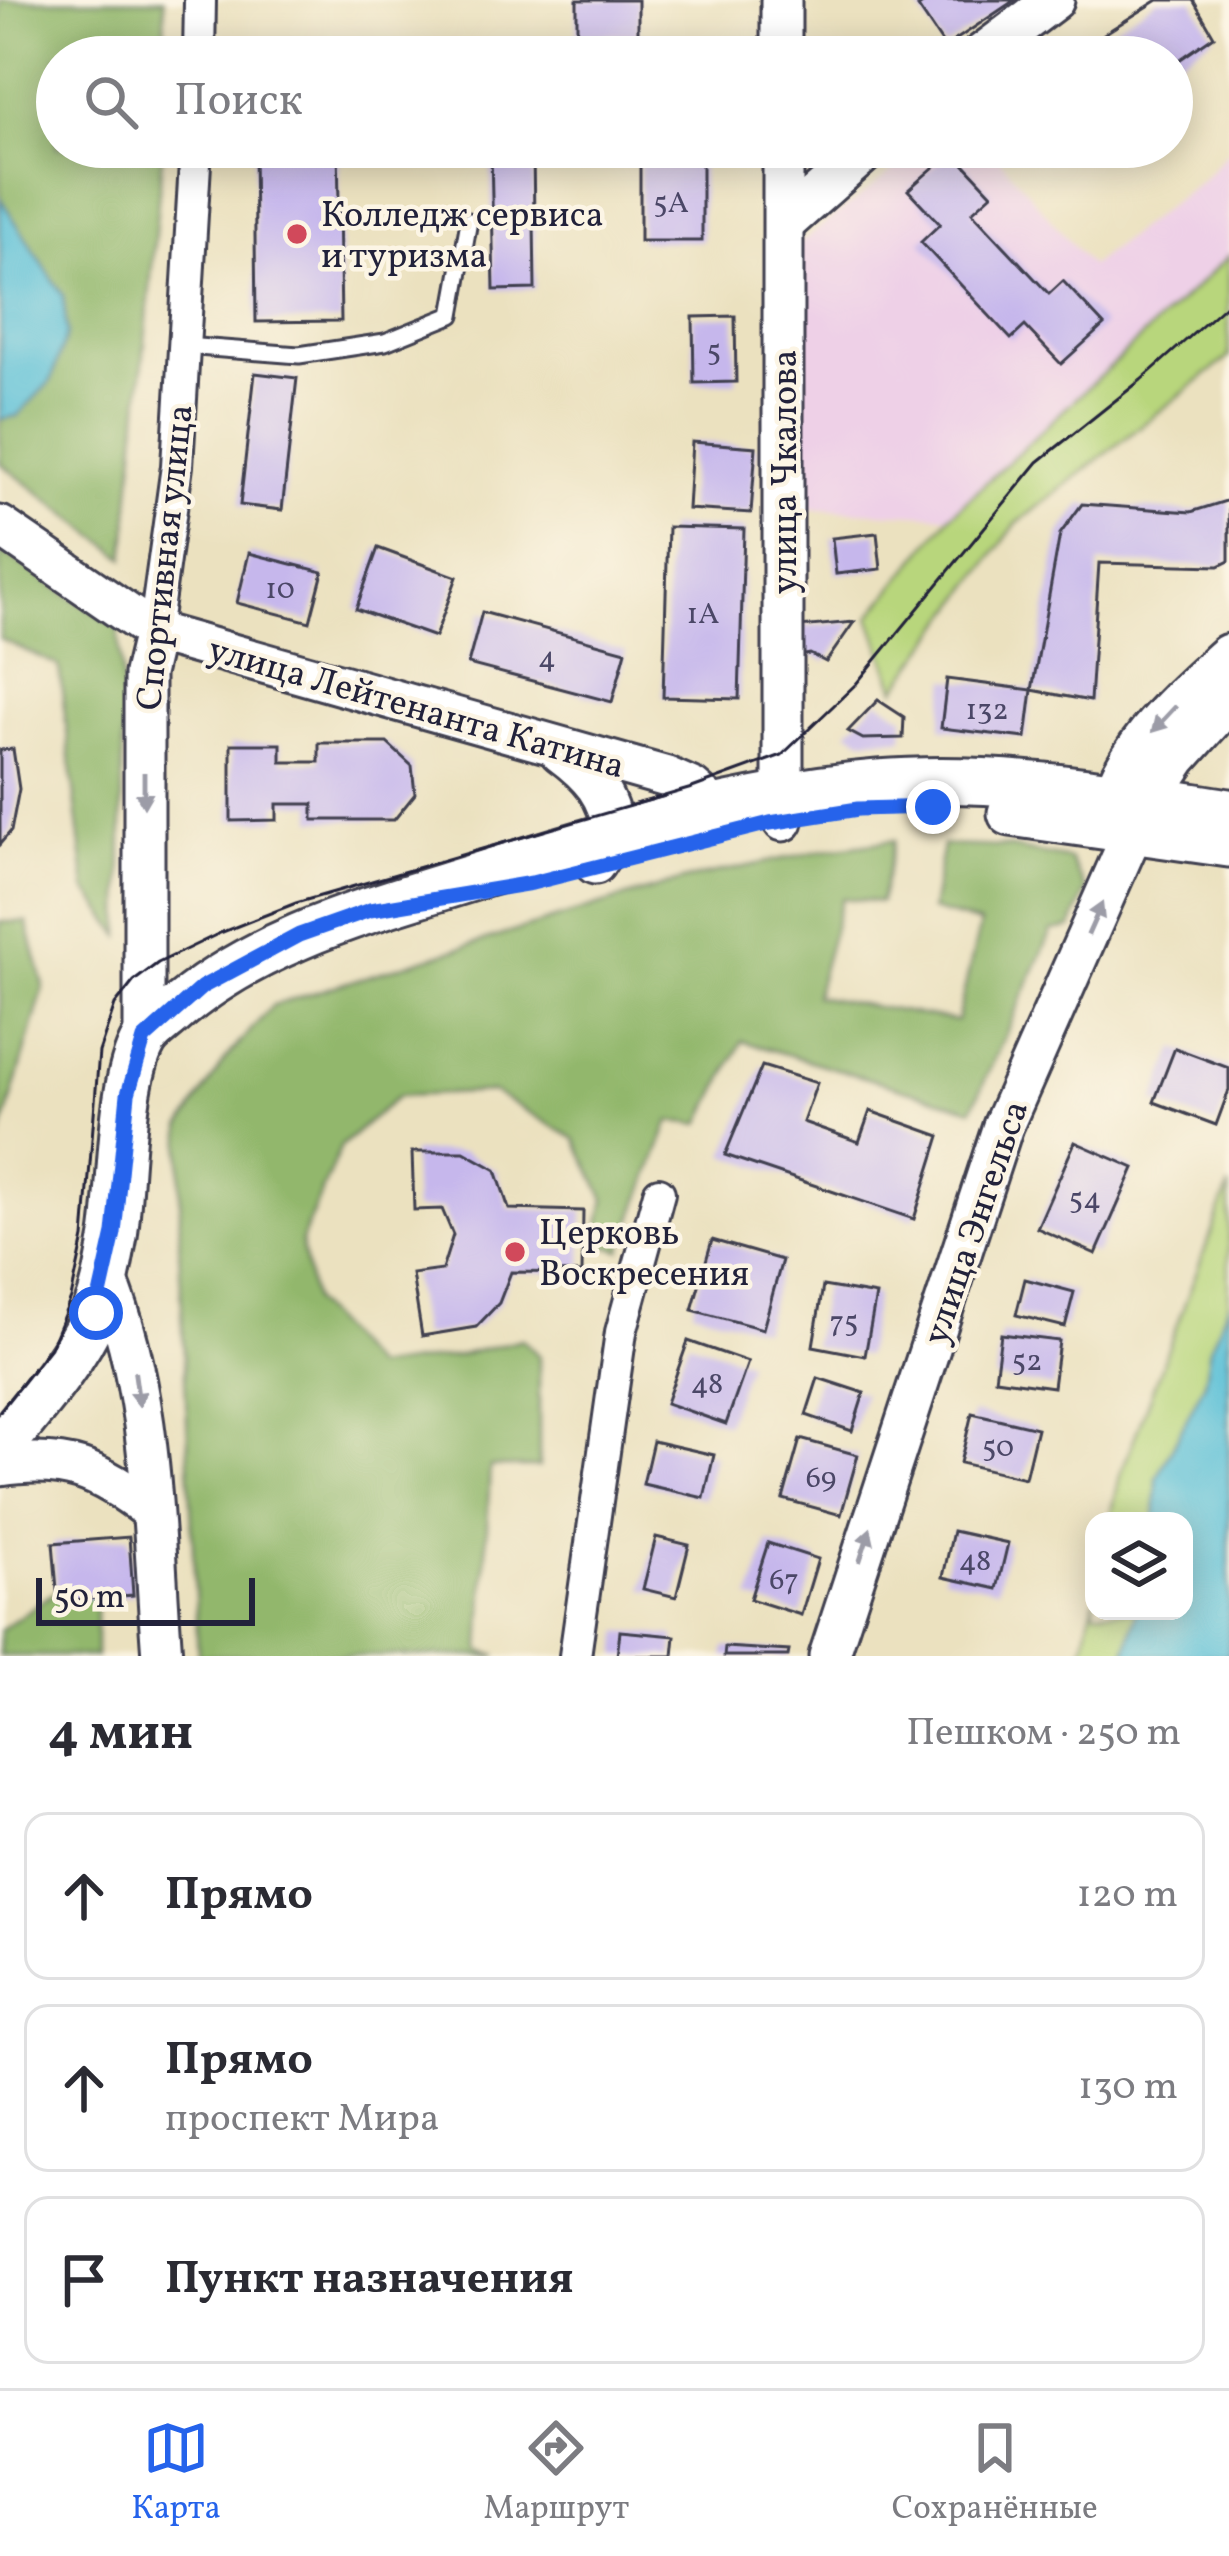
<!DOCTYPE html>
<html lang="ru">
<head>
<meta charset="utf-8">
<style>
	:root { --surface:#fff; --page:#f2f2f3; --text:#2b2b33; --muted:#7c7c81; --line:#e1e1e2; --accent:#2563eb }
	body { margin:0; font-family:Vollkorn,serif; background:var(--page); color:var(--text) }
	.controls { position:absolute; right:36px; bottom:36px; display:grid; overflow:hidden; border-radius:24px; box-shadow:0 6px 30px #0003 }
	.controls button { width:108px; height:108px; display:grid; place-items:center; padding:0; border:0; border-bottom:3px solid var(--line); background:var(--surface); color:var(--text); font:60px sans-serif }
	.scale { position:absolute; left:36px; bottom:30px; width:219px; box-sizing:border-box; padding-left:12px; border:6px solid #22223b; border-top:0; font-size:33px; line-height:42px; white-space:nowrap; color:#22223b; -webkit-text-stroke:9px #fcf5e5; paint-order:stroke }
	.stop { position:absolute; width:36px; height:36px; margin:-27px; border:9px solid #2563eb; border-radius:50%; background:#fff }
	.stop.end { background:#2563eb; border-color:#fff; box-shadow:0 3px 12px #0008 }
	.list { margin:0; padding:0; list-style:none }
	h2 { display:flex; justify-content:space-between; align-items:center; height:156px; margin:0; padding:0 48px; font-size:51px }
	h2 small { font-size:39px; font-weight:400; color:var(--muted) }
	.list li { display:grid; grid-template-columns:78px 1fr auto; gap:36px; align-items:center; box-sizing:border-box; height:168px; margin:0 24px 24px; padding:0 24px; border:3px solid var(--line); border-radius:24px }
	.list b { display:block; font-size:45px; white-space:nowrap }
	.list p { margin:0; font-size:39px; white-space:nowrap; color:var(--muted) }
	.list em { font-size:39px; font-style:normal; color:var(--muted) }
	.icon { flex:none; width:66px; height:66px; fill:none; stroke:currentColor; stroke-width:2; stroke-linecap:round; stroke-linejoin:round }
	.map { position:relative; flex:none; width:1229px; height:1656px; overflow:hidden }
	.search { position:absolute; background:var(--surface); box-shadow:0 6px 30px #0003; left:36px; right:36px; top:36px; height:132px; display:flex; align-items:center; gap:30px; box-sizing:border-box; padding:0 42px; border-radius:66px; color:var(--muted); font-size:45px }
	.sheet { height:732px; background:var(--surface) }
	nav { display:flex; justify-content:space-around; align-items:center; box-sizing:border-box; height:168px; border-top:3px solid var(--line); background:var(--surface); font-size:33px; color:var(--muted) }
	nav a { display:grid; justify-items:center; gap:6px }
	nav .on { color:var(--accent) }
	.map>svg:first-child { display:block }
</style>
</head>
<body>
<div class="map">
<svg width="1229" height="1656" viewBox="0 0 1229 1656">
	<rect width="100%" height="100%" fill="#fcf5e5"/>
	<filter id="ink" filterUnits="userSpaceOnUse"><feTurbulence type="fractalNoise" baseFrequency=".00833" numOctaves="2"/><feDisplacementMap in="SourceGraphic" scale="24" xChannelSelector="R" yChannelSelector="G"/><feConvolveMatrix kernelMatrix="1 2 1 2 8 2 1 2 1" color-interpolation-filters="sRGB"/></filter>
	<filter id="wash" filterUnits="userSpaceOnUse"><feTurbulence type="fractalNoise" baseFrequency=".004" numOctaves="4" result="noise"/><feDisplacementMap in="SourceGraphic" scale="48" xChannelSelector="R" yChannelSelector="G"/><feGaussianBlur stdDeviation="2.7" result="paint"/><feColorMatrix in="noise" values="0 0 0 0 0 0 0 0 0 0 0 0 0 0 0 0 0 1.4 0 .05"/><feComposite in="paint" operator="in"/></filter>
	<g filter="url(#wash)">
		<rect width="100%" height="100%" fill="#ebe1bf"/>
		<polygon fill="#eed0e7" points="924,147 990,147 1090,266 1204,178 1229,150 1229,256 950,516 798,508 792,249"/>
		<g fill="#b8d67c" stroke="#6d7c5c" stroke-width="3">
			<polygon points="1229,256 1229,357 1016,524 896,689 870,617 950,516"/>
			<polygon points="1229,1186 1229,1656 1082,1656 1094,1599 1094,1611 1184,1611 1184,1521 1110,1521 1120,1476"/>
		</g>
		<g fill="#92b76c" stroke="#5a6c54" stroke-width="3">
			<polygon points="0,0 164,0 165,57 57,57 57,147 163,147 125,558 0,463"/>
			<polygon points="0,551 118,628 123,695 121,936 86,889 59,666 0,639"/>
			<polygon points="895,840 880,902 842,898 815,996 957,1021 980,924 931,910 943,845 1007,847 1070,859 1086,890 1071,928 1052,931 972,1109 742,1041 701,1124 670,1121 621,1250 596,1243 605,1199 575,1139 493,1092 398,1096 341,1146 301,1241 313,1302 373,1368 457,1356 522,1339 539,1356 539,1467 490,1467 481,1651 498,1656 198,1656 179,1250 182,1127 223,1062 273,1005 683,880 824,850"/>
			<polygon points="0,922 27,922 44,986 0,1140"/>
			<polygon points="96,1563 96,1656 0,1656 0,1630"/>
		</g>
		<g fill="#5ac0d7" stroke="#3e7189" stroke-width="3">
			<polygon points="0,198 63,295 67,333 51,381 17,416 0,419"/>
			<polygon points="1229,1303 1229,1656 1125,1656 1137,1611 1184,1611 1184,1521 1155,1521 1157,1478 1204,1384 1210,1348"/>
		</g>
		<g id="blocks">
			<g fill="#c6b7ec">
				<rect x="577" y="0" width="61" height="35"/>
				<polygon points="929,0 1015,0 945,47 918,7"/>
				<polygon points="1158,0 1193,0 1214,36 1172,65 1172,57 1119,57 1104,34"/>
				<polygon points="254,147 338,147 341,321 256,322"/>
				<polygon points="952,151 992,194 972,212 1049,294 1063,281 1104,325 1061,364 1025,326 1011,339 921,242 940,224 908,190"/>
				<polygon points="491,152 533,152 535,289 494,290"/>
				<rect x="640" y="163" width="62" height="78"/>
				<polygon points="735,316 736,382 694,383 693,317"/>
				<polygon points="255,373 297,378 282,510 240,505"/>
				<polygon points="692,442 756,447 751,513 688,509"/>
				<polygon points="1229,500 1229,561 1219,566 1099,563 1090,701 1032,690 1060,534 1082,504 1191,512"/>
				<polygon points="668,527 744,529 739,699 663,697"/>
				<polygon points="877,533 881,569 836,574 832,538"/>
				<polygon points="378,548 457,577 435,637 356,609"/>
				<polygon points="249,553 323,572 310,622 237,603"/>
				<polygon points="482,612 626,651 612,702 468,664"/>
				<polygon points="854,622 826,662 810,654 799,656 798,627"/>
				<polygon points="947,679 1032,690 1026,738 941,728"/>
				<polygon points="878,700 904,717 903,738 863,739 848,731"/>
				<polygon points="319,743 387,743 412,766 415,794 394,820 313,820 313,804 277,804 277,820 231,821 231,744 281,744 281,762 319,762"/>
				<polygon points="13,749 19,789 11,831 0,844 0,750"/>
				<polygon points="1175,1048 1229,1068 1229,1090 1216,1125 1154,1102"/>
				<polygon points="762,1066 817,1083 803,1122 859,1142 870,1111 940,1136 914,1219 725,1155"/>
				<polygon points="1075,1142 1134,1168 1096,1254 1037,1228"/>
				<polygon points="412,1152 464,1152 496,1170 509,1209 583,1211 582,1273 511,1272 499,1303 476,1327 422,1336 412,1274 442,1270 453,1235 442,1209 414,1210"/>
				<polygon points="712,1240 782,1260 763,1329 692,1310"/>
				<polygon points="1025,1279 1074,1292 1065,1327 1016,1315"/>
				<polygon points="823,1286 876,1295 865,1356 813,1346"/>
				<polygon points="1001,1334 1059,1341 1053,1387 995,1379"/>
				<polygon points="688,1341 748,1362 726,1424 666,1403"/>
				<polygon points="818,1378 864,1393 852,1431 806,1415"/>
				<polygon points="972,1413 1037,1428 1025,1478 960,1463"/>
				<polygon points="800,1439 858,1455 841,1515 783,1499"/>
				<polygon points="653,1441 714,1455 704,1498 643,1484"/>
				<polygon points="953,1531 1008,1543 997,1589 943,1577"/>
				<polygon points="129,1537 133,1595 58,1601 53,1543"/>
				<polygon points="656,1537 689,1545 676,1597 643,1589"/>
				<polygon points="768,1543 818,1559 801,1615 750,1599"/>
				<polygon points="620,1631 675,1636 673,1656 617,1656"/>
				<polygon points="725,1647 789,1651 788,1656 724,1656"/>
			</g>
		</g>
	</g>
	<g filter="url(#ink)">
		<use href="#blocks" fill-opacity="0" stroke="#403f4f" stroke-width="3"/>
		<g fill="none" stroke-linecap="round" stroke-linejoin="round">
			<defs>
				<polyline id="service" points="185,346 299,355 385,342 452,315 469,221"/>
				<g id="minor">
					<polyline points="199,57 200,0"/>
					<polyline points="154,632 177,466 196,147"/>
					<polyline points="575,1656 621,1332 659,1193"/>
				</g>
				<g id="tertiary">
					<polyline points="781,0 781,57"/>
					<polyline points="978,57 1054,0"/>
					<polyline points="783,147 783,821"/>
					<polyline points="784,224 871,147"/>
					<polyline points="0,526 154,632 667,777 692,788 714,807"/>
					<path d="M560 752C591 775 608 794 614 834L595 864"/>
					<polyline points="144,1038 144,674 154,632"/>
					<path d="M106 1277C155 1394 152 1531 162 1656"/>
					<path d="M0 1466C66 1456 99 1470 150 1510"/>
					<polyline points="829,1656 1003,1126 1144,807"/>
				</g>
				<g id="secondary">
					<polyline points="1147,799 1176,756 1229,697"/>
					<polyline points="1011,813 1229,844"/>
					<path d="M1108 820C1124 749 1178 704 1229 657"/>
					<path d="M0 1448C32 1408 73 1363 94 1315 105 1291 109 1262 114 1236 122 1184 119 1083 144 1040 149 1031 162 1022 170 1015 257 938 373 909 481 875 611 834 742 794 878 783 995 773 1114 794 1229 812"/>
				</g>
			</defs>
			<use href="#service" stroke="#403f4f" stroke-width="21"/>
			<use href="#minor" stroke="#403f4f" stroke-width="36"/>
			<use href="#tertiary" stroke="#403f4f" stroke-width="45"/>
			<use href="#secondary" stroke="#403f4f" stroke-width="51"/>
			<use href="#service" stroke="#fff" stroke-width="15"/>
			<use href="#minor" stroke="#fff" stroke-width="30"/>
			<use href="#tertiary" stroke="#fff" stroke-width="39"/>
			<use href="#secondary" stroke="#fff" stroke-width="45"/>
			<polyline stroke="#22223b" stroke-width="3" points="0,1411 50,1348 71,1298 84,1238 99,1052 115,1005 134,981 158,963 220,933 296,903 692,788 782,755 856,684 1038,462 1141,380 1229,302"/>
		</g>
		<defs><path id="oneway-solid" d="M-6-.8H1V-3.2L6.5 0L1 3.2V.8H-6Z" transform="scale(3)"/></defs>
		<g fill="#9c9ca7">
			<use href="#oneway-solid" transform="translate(1164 719) rotate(133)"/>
			<use href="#oneway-solid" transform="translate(144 790) rotate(90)"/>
			<use href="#oneway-solid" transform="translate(1095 919) rotate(-66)"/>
			<use href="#oneway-solid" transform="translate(137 1389) rotate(82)"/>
			<use href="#oneway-solid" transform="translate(865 1545) rotate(-72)"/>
		</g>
	</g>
	<g fill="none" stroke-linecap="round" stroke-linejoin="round" filter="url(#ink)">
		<polyline stroke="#2563eb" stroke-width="15" points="96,1313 114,1233 128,1094 144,1039 202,987 299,935 370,910 532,883 770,823 858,809 933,807"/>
	</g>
	<g fill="#d1495b" stroke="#fcf5e5" stroke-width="4.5">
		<circle cx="297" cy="234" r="12"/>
		<circle cx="515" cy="1252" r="12"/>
	</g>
	<g text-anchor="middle" stroke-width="9" stroke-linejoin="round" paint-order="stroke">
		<g font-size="30" fill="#4b4767">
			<text x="671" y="212">5А</text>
			<text x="714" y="360">5</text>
			<text x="280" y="598">10</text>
			<text x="703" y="623">1А</text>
			<text x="547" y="667">4</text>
			<text x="987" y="719">132</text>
			<text x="1085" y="1208">54</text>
			<text x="844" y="1331">75</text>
			<text x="1027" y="1370">52</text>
			<text x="707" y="1393">48</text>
			<text x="998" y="1456">50</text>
			<text x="821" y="1487">69</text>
			<text x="975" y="1570">48</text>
			<text x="784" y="1589">67</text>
		</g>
		<g font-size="36" fill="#22223b" stroke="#fcf5e5" text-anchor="start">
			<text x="321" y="226">Колледж сервиса<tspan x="321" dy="41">и туризма</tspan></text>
			<text x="539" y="1244">Церковь<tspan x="539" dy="41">Воскресения</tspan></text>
		</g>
		<g font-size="36" fill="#22223b" stroke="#fcf5e5">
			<text transform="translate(783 472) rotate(-90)" y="13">улица Чкалова</text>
			<text transform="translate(163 557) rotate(-84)" y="13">Спортивная улица</text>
			<text transform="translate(417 706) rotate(16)" y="13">улица Лейтенанта Катина</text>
			<text transform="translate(974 1222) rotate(-71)" y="13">улица Энгельса</text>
		</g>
	</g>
</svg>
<div class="controls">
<button><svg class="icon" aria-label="layers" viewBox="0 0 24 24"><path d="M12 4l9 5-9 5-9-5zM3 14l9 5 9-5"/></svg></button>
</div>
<div class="scale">50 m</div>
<div class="stop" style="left:96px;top:1313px"></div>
<div class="stop end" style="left:933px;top:807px"></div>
<div class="search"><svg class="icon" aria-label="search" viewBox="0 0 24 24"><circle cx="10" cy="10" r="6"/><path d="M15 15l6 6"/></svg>Поиск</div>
</div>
<section class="sheet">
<h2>4 мин<small>Пешком · 250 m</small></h2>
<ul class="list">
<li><svg class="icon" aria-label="ahead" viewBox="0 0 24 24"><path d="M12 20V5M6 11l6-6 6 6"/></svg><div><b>Прямо</b></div><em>120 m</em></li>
<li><svg class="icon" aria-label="ahead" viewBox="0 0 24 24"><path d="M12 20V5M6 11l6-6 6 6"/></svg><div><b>Прямо</b><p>проспект Мира</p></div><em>130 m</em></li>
<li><svg class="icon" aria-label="arrive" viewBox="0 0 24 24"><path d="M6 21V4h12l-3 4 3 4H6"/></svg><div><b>Пункт назначения</b></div></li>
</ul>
</section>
<nav>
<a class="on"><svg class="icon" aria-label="map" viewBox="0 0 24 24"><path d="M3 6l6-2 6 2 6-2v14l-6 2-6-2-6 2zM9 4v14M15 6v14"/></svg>Карта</a>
<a><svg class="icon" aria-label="directions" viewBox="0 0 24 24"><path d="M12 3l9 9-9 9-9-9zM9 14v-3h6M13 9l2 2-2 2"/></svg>Маршрут</a>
<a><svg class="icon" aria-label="saved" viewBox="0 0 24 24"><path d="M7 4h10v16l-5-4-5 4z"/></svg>Сохранённые</a>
</nav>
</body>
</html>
